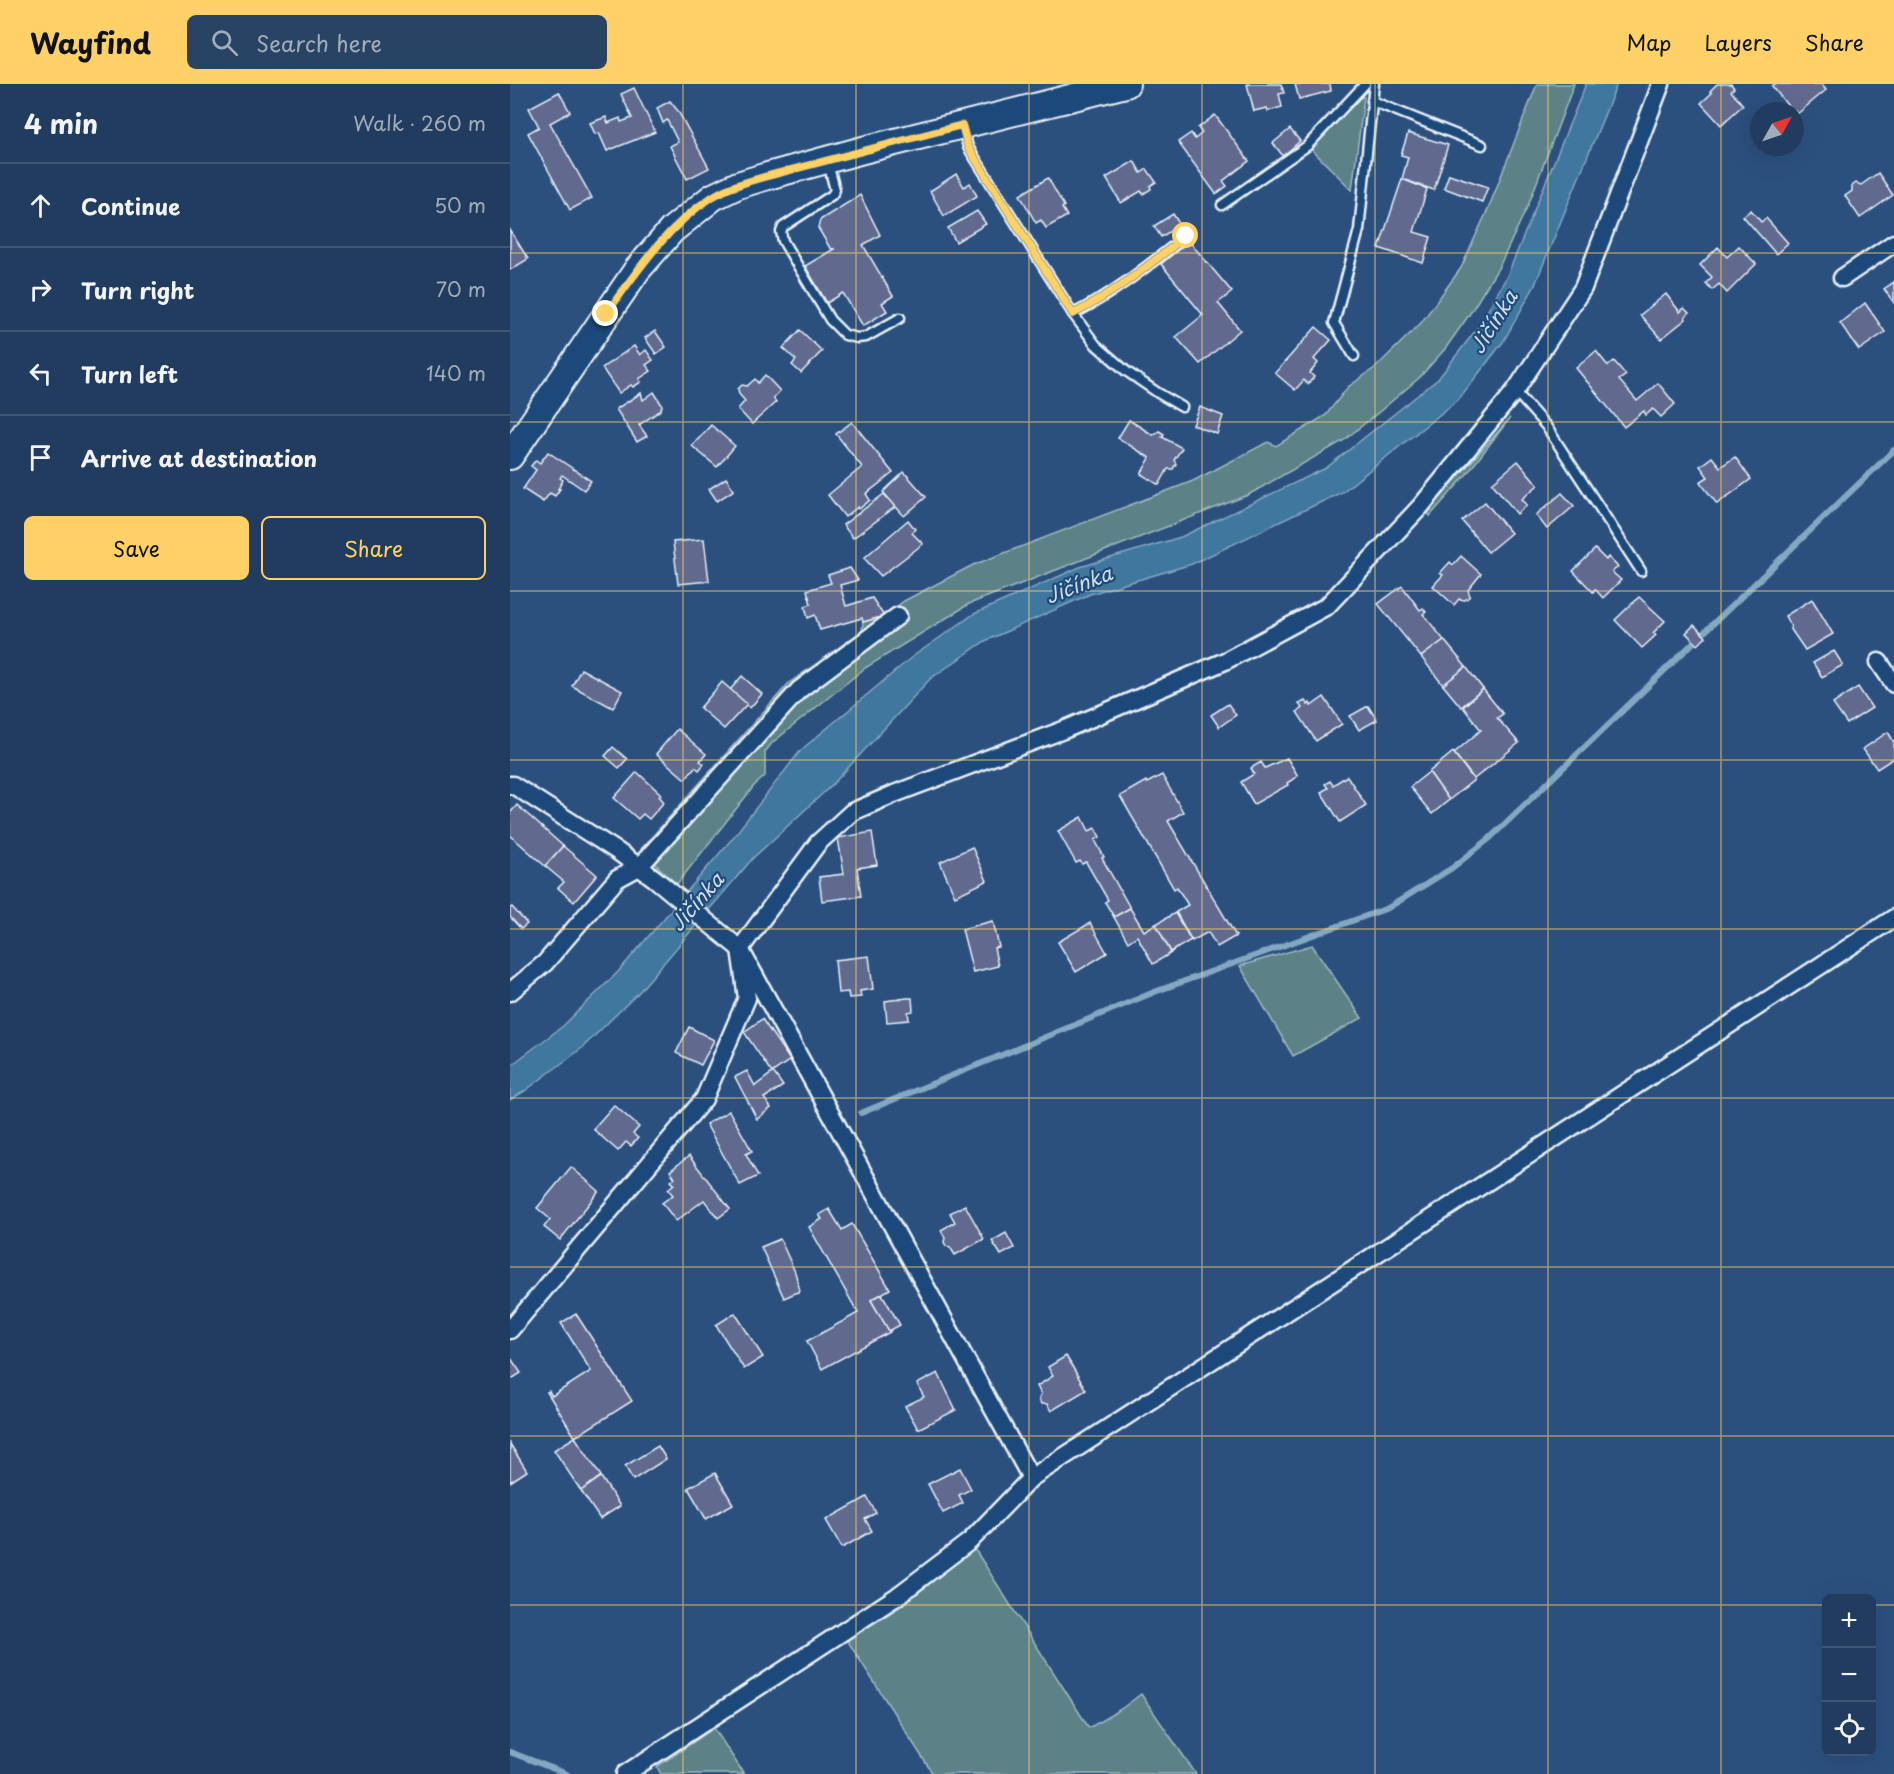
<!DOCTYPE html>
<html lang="en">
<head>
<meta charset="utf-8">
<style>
	:root { --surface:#213c5e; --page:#294364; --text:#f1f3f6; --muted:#a2adbc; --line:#3e5673; --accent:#ffd166 }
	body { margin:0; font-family:"Playpen Sans",sans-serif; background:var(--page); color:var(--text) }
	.controls { position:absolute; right:18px; bottom:18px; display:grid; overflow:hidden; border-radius:9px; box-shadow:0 6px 24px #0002 }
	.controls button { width:54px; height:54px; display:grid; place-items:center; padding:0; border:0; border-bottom:2px solid var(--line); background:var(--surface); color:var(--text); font:30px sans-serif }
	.compass { position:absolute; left:1240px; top:18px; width:54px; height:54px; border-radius:50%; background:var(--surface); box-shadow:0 6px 24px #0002; rotate:50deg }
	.stop { position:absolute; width:18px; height:18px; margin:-14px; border:4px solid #ffd166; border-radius:50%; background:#fff }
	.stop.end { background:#ffd166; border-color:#fff; box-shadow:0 2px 6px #0008 }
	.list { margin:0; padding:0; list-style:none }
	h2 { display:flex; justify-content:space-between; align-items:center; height:78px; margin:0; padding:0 24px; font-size:26px }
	h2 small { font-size:20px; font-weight:400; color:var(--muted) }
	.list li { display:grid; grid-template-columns:39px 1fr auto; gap:18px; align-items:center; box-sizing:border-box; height:84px; padding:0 24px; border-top:2px solid var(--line) }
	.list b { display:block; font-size:22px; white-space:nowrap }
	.list em { font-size:20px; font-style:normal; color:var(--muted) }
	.actions { display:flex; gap:12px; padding:18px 24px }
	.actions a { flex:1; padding:14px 0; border:2px solid var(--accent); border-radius:9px; text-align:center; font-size:21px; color:var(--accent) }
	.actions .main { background:var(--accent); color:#111 }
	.icon { flex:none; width:33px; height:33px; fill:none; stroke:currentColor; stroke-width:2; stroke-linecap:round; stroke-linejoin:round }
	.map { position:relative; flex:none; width:1384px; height:1690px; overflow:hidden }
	header { display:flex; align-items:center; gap:36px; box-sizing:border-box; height:84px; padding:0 30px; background:var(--accent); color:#111 }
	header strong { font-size:28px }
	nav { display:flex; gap:33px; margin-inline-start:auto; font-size:21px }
	.search { width:420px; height:54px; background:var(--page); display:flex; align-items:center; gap:15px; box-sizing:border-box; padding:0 21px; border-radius:9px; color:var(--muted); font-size:22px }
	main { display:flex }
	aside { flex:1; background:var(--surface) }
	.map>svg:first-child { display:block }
</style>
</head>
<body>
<header>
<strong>Wayfind</strong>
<div class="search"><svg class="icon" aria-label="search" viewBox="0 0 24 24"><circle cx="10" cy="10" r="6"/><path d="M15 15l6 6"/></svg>Search here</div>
<nav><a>Map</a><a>Layers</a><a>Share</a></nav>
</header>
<main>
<aside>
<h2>4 min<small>Walk · 260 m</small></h2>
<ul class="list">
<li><svg class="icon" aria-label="ahead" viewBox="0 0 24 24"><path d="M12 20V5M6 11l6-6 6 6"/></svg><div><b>Continue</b></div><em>50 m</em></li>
<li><svg class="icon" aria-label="right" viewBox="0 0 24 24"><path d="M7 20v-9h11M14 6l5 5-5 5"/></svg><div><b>Turn right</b></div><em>70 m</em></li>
<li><svg class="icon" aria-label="left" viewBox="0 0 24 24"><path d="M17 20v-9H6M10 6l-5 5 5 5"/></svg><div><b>Turn left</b></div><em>140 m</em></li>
<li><svg class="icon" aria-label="arrive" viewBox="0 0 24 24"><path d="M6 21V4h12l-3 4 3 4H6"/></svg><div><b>Arrive at destination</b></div></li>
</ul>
<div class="actions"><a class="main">Save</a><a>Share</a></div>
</aside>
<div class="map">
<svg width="1384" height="1690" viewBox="0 0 1384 1690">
	<rect width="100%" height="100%" fill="#2c507e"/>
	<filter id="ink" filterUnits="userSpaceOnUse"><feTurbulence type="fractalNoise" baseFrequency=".0167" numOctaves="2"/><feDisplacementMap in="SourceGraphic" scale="12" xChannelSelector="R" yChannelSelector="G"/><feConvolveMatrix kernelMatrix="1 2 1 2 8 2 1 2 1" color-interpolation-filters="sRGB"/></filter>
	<g filter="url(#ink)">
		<g fill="#5b8287" stroke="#a2bac0" stroke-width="1.5">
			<path d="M1027 0H1064L1019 119 990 181 959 231 935 265 909 294 869 328 833 357 738 411 459 520 355 584 262 659 255 668V692L244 702 167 800C153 789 143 777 131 765L279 599 352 547 353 538 374 532 394 517 463 481 683 397 758 358 766 362 816 331 838 303 866 283 911 239 951 184 979 123Z"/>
			<polygon points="854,13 842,106 801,65 849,14"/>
			<polygon points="1000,334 956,391 920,432 917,428"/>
			<polygon points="802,861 852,934 783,972 730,882"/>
			<polygon points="464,1464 579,1644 611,1625 631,1610 686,1690 423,1690 337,1556 393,1521"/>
			<polygon points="204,1644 234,1690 151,1690 147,1683"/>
		</g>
		<polygon fill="#41779e" stroke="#84a8c2" stroke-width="1.5" points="1076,0 1107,0 1024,203 993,258 948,316 832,408 682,480 580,510 475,557 420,595 324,699 243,774 129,908 72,964 15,1007 0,1016 0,982 53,942 108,888 221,756 291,666 402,573 464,530 570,483 671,453 816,384 928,295 969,242 998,190"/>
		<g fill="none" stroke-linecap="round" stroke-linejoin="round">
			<g stroke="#84a8c2" stroke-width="6">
				<polyline points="351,1029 647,907 878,824 942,784 979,755 1384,366"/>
				<polyline points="0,1668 57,1690"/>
			</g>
		</g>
		<g fill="#616a8f" stroke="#e8f1f8" stroke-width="1.5">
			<polygon points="737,0 771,0 774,9 769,10 772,23 758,27 757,24 744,27"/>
			<polygon points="785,0 820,0 821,7 789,15"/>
			<polygon points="1207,0 1221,0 1224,4 1221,7 1233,21 1211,41 1191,19 1202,9 1200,7"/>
			<polygon points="1264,0 1311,0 1316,6 1286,31 1285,27 1282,27 1262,2"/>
			<polygon points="124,4 145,48 97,67 89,49 85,50 80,39 96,33 98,39 110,34 111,38 122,34 111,10"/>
			<polygon points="49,8 60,28 40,39 82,114 60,126 18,49 29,43 19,24"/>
			<polygon points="160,17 168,27 199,84 177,95 160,62 168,58 157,36 153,39 147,24"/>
			<polygon points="705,31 739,77 713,97 717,102 706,110 668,58 681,49 685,55 692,49 688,44"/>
			<polygon points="780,45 790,57 773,72 763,59"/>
			<polygon points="898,49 938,61 924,106 892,95 898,73 891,71"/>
			<polygon points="624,77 631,89 637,85 646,98 640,102 641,105 633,110 631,107 611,119 596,94"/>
			<polygon points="1368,89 1383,111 1350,134 1335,112 1342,107 1342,102 1346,99 1351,101"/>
			<polygon points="446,90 454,103 460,99 467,112 434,132 420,107"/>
			<polygon points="939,90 978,103 972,118 934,104"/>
			<polygon points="538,94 554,122 552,124 557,132 536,144 531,136 526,139 510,111"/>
			<polygon points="892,95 917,105 904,148 921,153 913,179 869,164"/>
			<polygon points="350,111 370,151 353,161 383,212 372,219 377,227 353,242 333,209 317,219 295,182 324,165 320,164 308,144 310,136"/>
			<polygon points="1241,126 1251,138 1256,134 1278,159 1266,170 1233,132"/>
			<polygon points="467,127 476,140 446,158 438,144"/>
			<polygon points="663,130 670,141 651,153 644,142"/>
			<polygon points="0,146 18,175 0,186"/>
			<polygon points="679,157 722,208 708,219 730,246 690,280 666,253 693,231 651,180"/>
			<polygon points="1229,162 1246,180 1217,209 1209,200 1202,206 1196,199 1202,193 1190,181 1208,163 1217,173"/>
			<polygon points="1384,198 1384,219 1374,205"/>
			<polygon points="1156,210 1170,228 1174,224 1179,229 1175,233 1176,235 1151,255 1130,231"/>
			<polygon points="1355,219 1375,248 1349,266 1330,239"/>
			<polygon points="806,243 821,256 804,275 808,279 800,289 804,293 798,300 794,296 785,306 765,289"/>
			<polygon points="290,246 312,267 291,289 282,281 286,276 273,264"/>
			<polygon points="145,247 156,263 146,270 135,254"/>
			<polygon points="124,262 130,271 136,266 143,276 136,281 141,287 129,295 131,298 123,303 121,301 109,309 92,284"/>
			<polygon points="1086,267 1098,282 1104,277 1116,291 1109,296 1127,317 1148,299 1165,320 1151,333 1143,325 1136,331 1134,327 1114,343 1066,284"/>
			<polygon points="255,291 270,307 263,314 266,318 242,340 228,325 235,317 229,310 228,305 232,301 237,302 245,295 248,299"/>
			<polygon points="144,308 152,321 151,326 129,341 137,352 127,358 106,325 131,309 133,316"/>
			<polygon points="690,323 713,332 707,350 683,341"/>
			<polygon points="619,336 643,351 649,347 654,350 652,353 672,364 664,376 666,380 663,385 658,385 649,401 631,390 640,374 608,354"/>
			<polygon points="342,338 383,389 356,410 360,416 349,425 348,423 335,433 318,411 352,383 326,350"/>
			<polygon points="201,341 225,362 207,383 182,362"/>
			<polygon points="38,368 81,397 74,406 52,391 50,394 53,396 48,405 50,405 45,412 40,409 33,418 13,405 26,386 21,382 26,376 30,379"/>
			<polygon points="1202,373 1210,383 1225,373 1241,395 1207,420 1190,398 1198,393 1190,382"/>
			<polygon points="1008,377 1028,401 1012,415 1017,421 1007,430 982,399"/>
			<polygon points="394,388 416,413 394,432 373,408"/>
			<polygon points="216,394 224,406 207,417 199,405"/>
			<polygon points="1052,409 1064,422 1037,445 1026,431"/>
			<polygon points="374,410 385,423 343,454 333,441"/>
			<polygon points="975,418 1001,449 978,468 952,437"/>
			<polygon points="398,436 405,445 402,449 413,460 371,492 354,474"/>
			<polygon points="194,455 199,497 168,500 163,458"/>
			<polygon points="1085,465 1096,476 1098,473 1108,483 1102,488 1111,496 1093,514 1085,505 1083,508 1063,487"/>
			<polygon points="951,472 971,490 958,506 960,512 955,516 949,515 944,521 923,502 933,491 930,489 940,478 943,481"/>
			<polygon points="340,484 348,496 330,501 336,522 362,514 374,532 353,538 352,534 310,546 305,531 298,534 295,522 301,520 297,506 321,499 318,491"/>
			<polygon points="892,502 910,526 913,524 916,528 913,530 934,556 911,573 868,520"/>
			<polygon points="1129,513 1155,537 1143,549 1146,551 1132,564 1105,536"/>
			<polygon points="1302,515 1323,550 1295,566 1280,544 1281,543 1275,532"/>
			<polygon points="1184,541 1196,553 1188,561 1176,549"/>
			<polygon points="934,556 956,583 933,601 911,573"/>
			<polygon points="1324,567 1333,581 1312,593 1303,579"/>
			<polygon points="956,583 973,605 951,623 933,601"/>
			<polygon points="71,585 112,607 103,624 62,602"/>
			<polygon points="232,592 252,610 240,624 220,606"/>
			<polygon points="212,598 237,620 214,645 190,624"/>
			<polygon points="1348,603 1362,624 1337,640 1323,620"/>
			<polygon points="973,605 993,630 987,634 1009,659 964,695 944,669 971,646 953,623"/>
			<polygon points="814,613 832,640 806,657 787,628 792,624 789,620 795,617 798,621 800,619 801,622"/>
			<polygon points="718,620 726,631 709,643 701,631"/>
			<polygon points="858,622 867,636 849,646 840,632"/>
			<polygon points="167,645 196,670 190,677 194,680 189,686 185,683 175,695 146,670"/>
			<polygon points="1378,648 1384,658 1384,674 1367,685 1353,665"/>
			<polygon points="103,663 117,675 109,684 95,672"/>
			<polygon points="943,668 964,696 939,716 919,688"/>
			<polygon points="777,674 788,692 777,699 778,701 744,720 731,698 744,690 741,684 751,678 755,684"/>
			<polygon points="127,688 151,710 149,712 154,718 139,735 133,730 128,735 104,714"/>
			<polygon points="919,688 939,716 922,730 900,703"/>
			<polygon points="652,691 673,728 658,737 726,852 707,863 698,848 682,857 666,828 678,821 667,803 664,805 610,712 636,697 637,699"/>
			<polygon points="837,692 856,721 830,738 811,708 818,704 815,700 820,697 823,701"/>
			<polygon points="7,721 53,762 35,782 0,751 0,729"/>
			<polygon points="572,733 579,747 585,744 590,753 585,756 594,773 592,774 620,824 604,833 595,818 598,816 576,778 572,780 570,777 566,779 548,747"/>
			<polygon points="362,748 367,781 347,784 351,812 312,817 309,793 334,790 328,754"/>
			<polygon points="53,762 87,791 64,818 48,804 54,798 35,782"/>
			<polygon points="462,763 477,797 445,812 430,778"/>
			<polygon points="2,823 17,840 11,845 0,833 0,824"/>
			<polygon points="620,824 634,847 646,840 661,869 643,880 627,852 618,858 604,833"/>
			<polygon points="665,829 681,856 661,868 646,840"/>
			<polygon points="483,837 489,863 484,864 488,882 463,888 452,845"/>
			<polygon points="580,839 597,869 566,888 548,858"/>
			<polygon points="359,872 363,905 350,907 351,913 339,914 338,908 328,909 325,876"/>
			<polygon points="397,914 402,914 403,927 398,928 399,936 377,938 375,917"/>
			<polygon points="252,935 280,976 263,988 273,1002 254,1014 261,1024 247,1035 225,993 237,987 245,1002 262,989 234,948"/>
			<polygon points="179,943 204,956 191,981 166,969"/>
			<polygon points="104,1021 129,1043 123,1050 128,1054 121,1062 116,1058 108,1067 83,1045"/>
			<polygon points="219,1027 242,1067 236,1070 248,1092 230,1101 196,1040"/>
			<polygon points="179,1072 220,1125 208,1134 194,1116 166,1137 152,1119 163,1111 158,1105 164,1100 161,1097 165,1094 160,1087"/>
			<polygon points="61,1083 89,1107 50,1156 34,1143 40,1135 27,1124"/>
			<polygon points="455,1121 474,1155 445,1171 440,1163 436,1162 434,1158 435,1154 431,1146 445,1138 440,1129"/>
			<polygon points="319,1125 332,1146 342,1140 380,1205 361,1216 380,1248 312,1285 297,1257 348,1229 299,1143 312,1135 309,1131"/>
			<polygon points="496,1149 504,1164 491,1171 482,1157"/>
			<polygon points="270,1155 285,1188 290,1207 274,1214 251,1163"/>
			<polygon points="372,1210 390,1241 379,1247 361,1216"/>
			<polygon points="225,1229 253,1273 234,1285 206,1241"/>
			<polygon points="66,1230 122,1317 65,1353 37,1308 39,1307 42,1312 81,1287 51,1239"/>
			<polygon points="556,1272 576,1306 541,1327 537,1320 531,1320 529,1315 531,1310 527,1302 543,1292 538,1283"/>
			<polygon points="0,1273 11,1289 0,1296"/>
			<polygon points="428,1289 446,1326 408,1345 395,1322 414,1313 407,1300"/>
			<polygon points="65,1353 91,1392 71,1407 44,1366"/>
			<polygon points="0,1360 17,1387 0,1398"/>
			<polygon points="148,1362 156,1375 123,1396 115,1382"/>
			<polygon points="450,1384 461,1405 449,1411 453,1419 433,1429 418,1400"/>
			<polygon points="205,1389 223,1420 196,1435 178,1404"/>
			<polygon points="91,1393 110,1422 90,1435 71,1407"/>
			<polygon points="357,1413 366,1429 355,1435 362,1447 332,1464 316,1436"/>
		</g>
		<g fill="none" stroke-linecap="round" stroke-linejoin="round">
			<defs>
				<g id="lane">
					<polyline points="862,17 972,61"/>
					<polyline points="453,45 458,63 563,230 586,261 616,287 648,309 672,323"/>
					<polyline points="318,79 325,106 322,111 273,143 271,148 273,157 320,236 335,251 347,254 356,253 390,234"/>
					<polyline points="712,121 797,62 855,0"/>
					<path d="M563 230C605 209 640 180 676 152"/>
					<polyline points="844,272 824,239 849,146 864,0"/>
					<polyline points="1005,307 1036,342 1131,487"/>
				</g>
				<g id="street">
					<polyline points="1332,194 1384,159"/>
					<polyline points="1369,578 1384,600"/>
					<polyline points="0,701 3,701 107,767 144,794 230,865 521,1394"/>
					<polyline points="0,908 35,879 107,795 129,783 289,606 388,532"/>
					<polyline points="0,1246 194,1015 237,914 230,865 308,759 342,728 384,710 556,645 715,577 817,522 911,422 1005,307 1073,204 1151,0"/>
					<polyline points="115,1690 386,1513 460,1457 521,1394 1384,834"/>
				</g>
				<polyline id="primary" points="0,372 127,186 162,146 203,113 228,101 254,93 353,66 616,0"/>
			</defs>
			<use href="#lane" stroke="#e8f1f8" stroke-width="13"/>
			<use href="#street" stroke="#e8f1f8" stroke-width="21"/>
			<use href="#primary" stroke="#e8f1f8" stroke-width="30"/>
			<use href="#lane" stroke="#1f4a7a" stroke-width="8"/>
			<use href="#street" stroke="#1f4a7a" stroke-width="16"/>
			<use href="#primary" stroke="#1f4a7a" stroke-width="26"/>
		</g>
	</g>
	<g fill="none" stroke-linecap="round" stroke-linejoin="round" filter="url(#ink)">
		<path stroke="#ffd166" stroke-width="8" d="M96 230C127 187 157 142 202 113 218 103 236 98 254 93L452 41 458 63 563 230C605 209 640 180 676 152"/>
	</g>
	<path fill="none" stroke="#ffd166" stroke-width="1.5" stroke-opacity="0.55" d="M173 0V1690M346 0V1690M519 0V1690M692 0V1690M865 0V1690M1038 0V1690M1211 0V1690M0 169H1384M0 338H1384M0 507H1384M0 676H1384M0 845H1384M0 1014H1384M0 1183H1384M0 1352H1384M0 1521H1316M1362 1521H1384"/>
	<g text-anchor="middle" stroke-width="4.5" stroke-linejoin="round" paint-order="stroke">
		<g font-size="20" font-style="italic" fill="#cfdfea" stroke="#1f4a7a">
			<text transform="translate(984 238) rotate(-58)" y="7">Jičínka</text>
			<text transform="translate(569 501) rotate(-21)" y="7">Jičínka</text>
			<text transform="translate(187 818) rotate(-49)" y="7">Jičínka</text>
		</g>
	</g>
</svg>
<div class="controls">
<button>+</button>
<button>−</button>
<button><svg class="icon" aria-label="locate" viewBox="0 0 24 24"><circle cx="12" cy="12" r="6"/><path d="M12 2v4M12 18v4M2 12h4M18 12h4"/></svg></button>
</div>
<svg class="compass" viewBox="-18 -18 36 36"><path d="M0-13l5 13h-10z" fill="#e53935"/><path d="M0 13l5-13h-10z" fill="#a2adbc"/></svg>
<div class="stop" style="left:676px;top:152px"></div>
<div class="stop end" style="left:96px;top:230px"></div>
</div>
</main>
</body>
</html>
